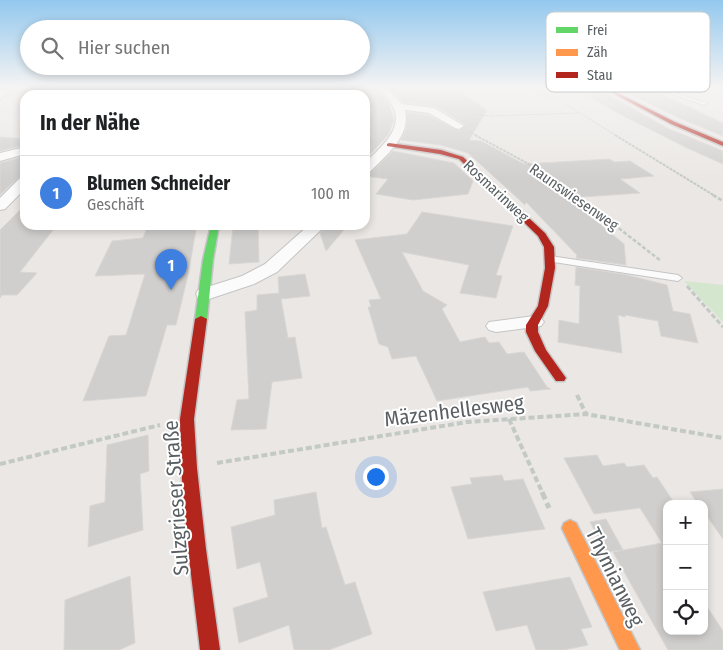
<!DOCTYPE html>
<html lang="de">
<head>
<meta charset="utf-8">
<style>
	:root { --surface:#fff; --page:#f6f6f6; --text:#202124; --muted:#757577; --line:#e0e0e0; --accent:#d93025 }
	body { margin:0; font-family:"Fira Sans Condensed",sans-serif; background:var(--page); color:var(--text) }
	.controls { position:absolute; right:15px; bottom:15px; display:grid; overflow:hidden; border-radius:10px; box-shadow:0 2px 8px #0003 }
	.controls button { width:45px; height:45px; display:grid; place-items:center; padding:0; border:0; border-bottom:1px solid var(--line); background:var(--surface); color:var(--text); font:25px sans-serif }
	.you { position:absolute; left:375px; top:476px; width:18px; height:18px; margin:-12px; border:4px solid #fff; border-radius:50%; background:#1a73e8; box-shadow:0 0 0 8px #1a73e833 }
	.badge { display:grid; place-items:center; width:32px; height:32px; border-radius:50%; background:var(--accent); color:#fff; font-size:16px; font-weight:700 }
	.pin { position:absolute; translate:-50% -41px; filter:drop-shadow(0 1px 2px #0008) }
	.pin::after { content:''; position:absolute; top:26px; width:18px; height:15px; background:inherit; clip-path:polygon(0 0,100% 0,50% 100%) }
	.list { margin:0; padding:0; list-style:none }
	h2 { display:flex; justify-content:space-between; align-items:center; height:65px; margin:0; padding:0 20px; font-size:21px }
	h2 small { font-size:16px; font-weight:400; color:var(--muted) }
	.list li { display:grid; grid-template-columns:32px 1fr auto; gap:15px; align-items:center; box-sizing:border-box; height:75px; padding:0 20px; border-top:1px solid var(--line) }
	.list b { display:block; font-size:19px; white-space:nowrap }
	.list p { margin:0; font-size:16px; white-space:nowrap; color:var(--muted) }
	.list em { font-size:16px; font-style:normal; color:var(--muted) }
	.icon { flex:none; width:28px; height:28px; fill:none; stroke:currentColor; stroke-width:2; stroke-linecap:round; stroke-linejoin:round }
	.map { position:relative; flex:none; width:723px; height:650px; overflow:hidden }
	.search { position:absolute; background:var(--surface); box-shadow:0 2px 8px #0003; left:20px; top:20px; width:350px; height:55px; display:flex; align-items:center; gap:12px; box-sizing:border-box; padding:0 18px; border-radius:28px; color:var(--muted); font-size:19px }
	.panel { position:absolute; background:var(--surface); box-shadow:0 2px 8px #0003; left:20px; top:90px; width:350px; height:140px; border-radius:15px }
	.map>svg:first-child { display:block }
</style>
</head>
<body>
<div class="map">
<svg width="723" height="650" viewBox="0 0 723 650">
	<rect width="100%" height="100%" fill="#eae7e4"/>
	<polygon fill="#d5e6cf" points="684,281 723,285 723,322"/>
	<g fill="#d1cfce" stroke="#d9d6d3">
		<polygon points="365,88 376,88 389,104 394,120 388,135 365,160 365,122 373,109 365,109"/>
		<polygon points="389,88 420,88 425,91 456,89 487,110 469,140 481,141 524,164 610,159 614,162 630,161 654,176 620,179 640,193 568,198 624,244 626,265 576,258 577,255 526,202 525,205 468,153 441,145 401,140 406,129 407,112 428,115 459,131 466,125 435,106 403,102"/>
		<polygon points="576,88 597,88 667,128 723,151 723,164 687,148 612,110"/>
		<polygon points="618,88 648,88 662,94 723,123 723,136 679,118"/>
		<polygon points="0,137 25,139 25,145 0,151"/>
		<polygon points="393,151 454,163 473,181 468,194 413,200 376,194 388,179 365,176 370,174"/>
		<polygon points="25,156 25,175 19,177 0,195 0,163"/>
		<polygon points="25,205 25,225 57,225 20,272 37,273 17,295 2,295 0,298 0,230"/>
		<polygon points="422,212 513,226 496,275 502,276 496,298 460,293 469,265 402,252 423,291 447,305 442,309 460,342 485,337 489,343 499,342 507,354 524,352 547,387 551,389 530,391 528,387 437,401 416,356 392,359 388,347 379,344 368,307 371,307 369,300 381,299 355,240 407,234"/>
		<polygon points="148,225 196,225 194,230 196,230 188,275 176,325 167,325 146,396 83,401 109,336 126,335 145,274 95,276 112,241 143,238"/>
		<polygon points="258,225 259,262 229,264 233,227"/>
		<polygon points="328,225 348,225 326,251 320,233"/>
		<polygon points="576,267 627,275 667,285 673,311 690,314 698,343 661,336 658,321 625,315 625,317 618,315 622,353 558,342 559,320 579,324 580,286 575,285"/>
		<polygon points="305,274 310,296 281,299 288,338 295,337 302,378 272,382 266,429 231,430 237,400 249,399 245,312 257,310 257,295 279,293 278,277"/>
		<polygon points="148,435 149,471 140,474 143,530 88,547 90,506 105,502 107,445"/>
		<polygon points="597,455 603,466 624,463 627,467 644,465 653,478 657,477 675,504 667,504 667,631 704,631 704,602 723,631 723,650 668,650 613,552 662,543 640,508 594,514 564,458"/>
		<polygon points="502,475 504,481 523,479 545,529 468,539 451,487 472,484 470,478"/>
		<polygon points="723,489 723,539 704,512 704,504 698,504 690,492"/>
		<polygon points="316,492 322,528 326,527 345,585 355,582 372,634 329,650 294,650 289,625 239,643 233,608 268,597 260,562 237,569 231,527 275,515 274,500"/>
		<polygon points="606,519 623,550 606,552 590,522"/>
		<polygon points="130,576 135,643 119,650 64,650 65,600"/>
		<polygon points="570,577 592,627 581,629 588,645 564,650 536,650 527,625 496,631 483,592"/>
	</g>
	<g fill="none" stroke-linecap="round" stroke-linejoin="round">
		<defs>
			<g id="lane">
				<polygon points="656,88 661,88 708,104 704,105"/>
				<polygon points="285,94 306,94 308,95 283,95"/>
				<polygon points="550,256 678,275 682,278 678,281 547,261 547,257"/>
			</g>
			<g id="street">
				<polygon points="4,88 13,88 0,99 0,91"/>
				<path d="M378 88H387L402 104 434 108 464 126 459 129 455 128 429 113 405 110C411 137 386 155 369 173L365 174V163C381 147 407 127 391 103 388 97 382 93 378 88Z"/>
				<polygon points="25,147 25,154 0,161 0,153"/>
				<polygon points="25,177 25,189 5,209 0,210 0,198 20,178"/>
				<polygon points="309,225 326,225 277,272 254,284 212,298 205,300 198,298 196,294 198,290 242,276 265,264"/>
				<polygon points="534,316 541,318 544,322 541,326 496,332 489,330 486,326 489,322"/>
			</g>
			<g id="fast">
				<polygon points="197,88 202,88 209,95 204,95"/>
				<polygon points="211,225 219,225 213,260 207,319 201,322 195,319 203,260"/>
			</g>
			<g id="slow">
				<polygon points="319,88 325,88 309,95 303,95"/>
				<polygon points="570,520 576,523 640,650 620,650 562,528 564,523"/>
			</g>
			<g id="jam">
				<polygon points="603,88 608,88 675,122 723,142 723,146 671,124"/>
				<polygon points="389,143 441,150 463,157 545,233 554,247 555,268 548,306 538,325 538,332 546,350 566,378 564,381 556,381 535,351 526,332 526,325 538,306 545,268 544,247 538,236 459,159 440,154 387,146 387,144"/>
				<polygon points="201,316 207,319 194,419 197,468 206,549 220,650 200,650 188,549 181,468 180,419 195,319"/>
			</g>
		</defs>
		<use href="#lane" stroke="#c5c5c5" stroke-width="2"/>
		<use href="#street" stroke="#c5c5c5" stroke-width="2"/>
		<use href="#fast" stroke="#c5c5c5" stroke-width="3"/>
		<use href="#slow" stroke="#c5c5c5" stroke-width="3"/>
		<use href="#jam" stroke="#c5c5c5" stroke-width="3"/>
		<g stroke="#c3c9c5" stroke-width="1" stroke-dasharray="2.5 1" stroke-linecap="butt">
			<polyline points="527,88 557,99 617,136"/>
			<polyline points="468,114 492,116 579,113"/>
			<polyline points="470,132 477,136"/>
		</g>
		<g stroke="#c3c9c5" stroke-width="2" stroke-dasharray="3 1" stroke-linecap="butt">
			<polyline points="475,135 551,176 577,196"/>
			<polyline points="615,135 715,196"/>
			<polyline points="365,140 373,141"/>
		</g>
		<g stroke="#c3c9c5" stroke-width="2.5" stroke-dasharray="4 2" stroke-linecap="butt">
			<polyline points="576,195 661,261"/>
			<polyline points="713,195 723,201"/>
		</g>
		<polyline stroke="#c3c9c5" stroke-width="3" stroke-dasharray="5 2.5" stroke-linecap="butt" points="687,286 723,327"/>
		<g stroke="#c3c9c5" stroke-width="4" stroke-dasharray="6 3" stroke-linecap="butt">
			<polyline points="577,395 586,414"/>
			<polyline points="509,419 543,494"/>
			<polyline points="217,463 467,422 586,414 723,438"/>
			<polyline points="0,464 160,425"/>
		</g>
		<polyline stroke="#c3c9c5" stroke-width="5" stroke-dasharray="8 4" stroke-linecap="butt" points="542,492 549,508"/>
		<use href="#lane" fill="#fcfbfb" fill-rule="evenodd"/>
		<use href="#street" fill="#fcfbfb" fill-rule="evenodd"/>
		<use href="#fast" fill="#63d668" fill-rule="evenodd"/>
		<use href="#slow" fill="#ff974d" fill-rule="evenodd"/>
		<use href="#jam" fill="#b3261e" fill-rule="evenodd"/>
	</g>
	<linearGradient id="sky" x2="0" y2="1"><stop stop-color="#93c8ee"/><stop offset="0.49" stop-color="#f6f4f3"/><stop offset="1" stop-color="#f6f4f3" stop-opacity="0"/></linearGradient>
	<rect width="723" height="179" fill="url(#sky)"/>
	<g text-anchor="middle" stroke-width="4" stroke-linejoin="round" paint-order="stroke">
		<g font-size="15" fill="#595f62" stroke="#fff">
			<text transform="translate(496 191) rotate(43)" y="5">Rosmarinweg</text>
			<text transform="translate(574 197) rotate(35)" y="5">Raunswiesenweg</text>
		</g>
		<g font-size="21" fill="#595f62" stroke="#fff">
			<text transform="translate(454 411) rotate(-7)" y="7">Mäzenhellesweg</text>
			<text transform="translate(176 498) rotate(-94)" y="7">Sulzgrieser Straße</text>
			<text transform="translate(615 577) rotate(64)" y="7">Thymianweg</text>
		</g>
	</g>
	<rect x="546" y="12" width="164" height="80" rx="8" fill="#fff" stroke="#cdcfd0" stroke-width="1"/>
	<rect x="556" y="27" width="22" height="6" fill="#63d668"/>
	<rect x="556" y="49" width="22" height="7" fill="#ff974d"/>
	<rect x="556" y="72" width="22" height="6" fill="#b3261e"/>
	<g font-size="14" fill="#595f62">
		<text x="587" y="35">Frei</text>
		<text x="587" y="57">Zäh</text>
		<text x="587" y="80">Stau</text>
	</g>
</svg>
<div class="controls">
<button>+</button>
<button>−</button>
<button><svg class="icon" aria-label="locate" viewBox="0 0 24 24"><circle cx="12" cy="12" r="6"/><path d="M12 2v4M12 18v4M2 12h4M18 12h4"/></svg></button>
</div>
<div class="you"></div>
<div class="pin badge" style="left:171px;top:290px;background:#3f7fe0">1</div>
<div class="search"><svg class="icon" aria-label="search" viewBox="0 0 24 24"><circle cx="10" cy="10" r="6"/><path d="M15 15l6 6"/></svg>Hier suchen</div>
<section class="panel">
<h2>In der Nähe<small></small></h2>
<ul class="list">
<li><span class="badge" style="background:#3f7fe0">1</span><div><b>Blumen Schneider</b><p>Geschäft</p></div><em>100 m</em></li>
</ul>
</section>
</div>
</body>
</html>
